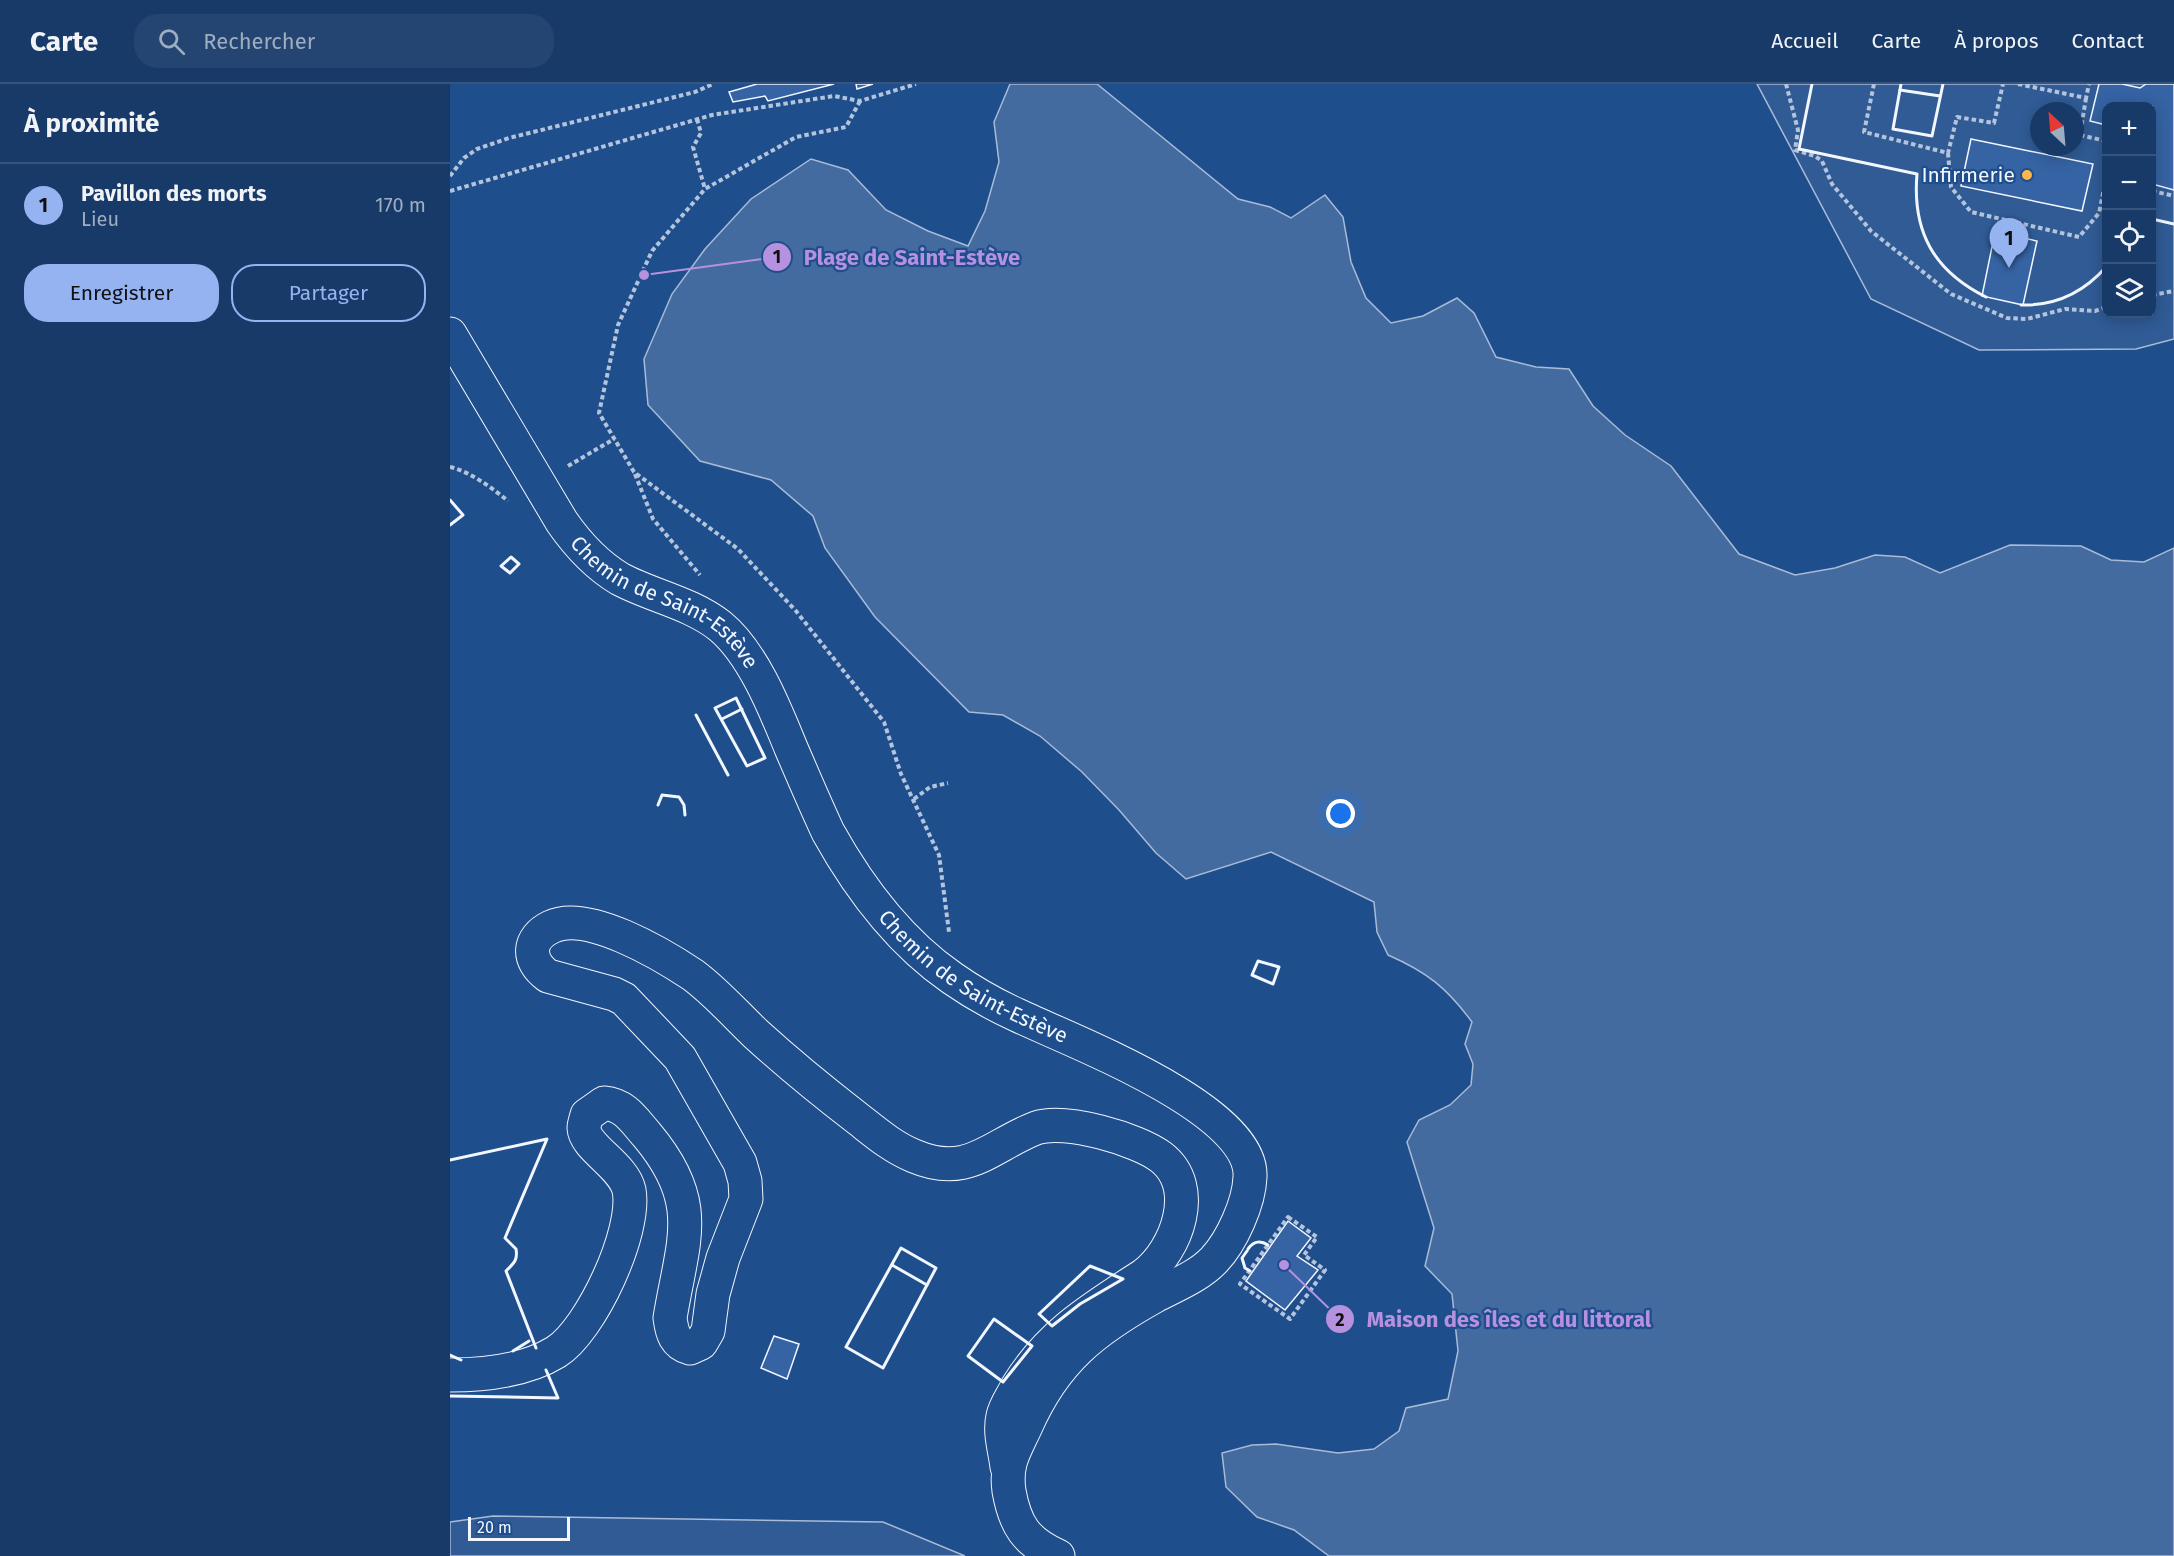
<!DOCTYPE html>
<html lang="fr">
<head>
<meta charset="utf-8">
<style>
	:root { --surface:#173a69; --page:#244571; --text:#f1f3f6; --muted:#9eadc0; --line:#36547d; --accent:#95b2f1 }
	body { margin:0; font-family:"Fira Sans",sans-serif; background:var(--page); color:var(--text) }
	.controls { position:absolute; right:18px; top:18px; display:grid; overflow:hidden; border-radius:12px; box-shadow:0 3px 15px #0003 }
	.controls button { width:54px; height:54px; display:grid; place-items:center; padding:0; border:0; border-bottom:2px solid var(--line); background:var(--surface); color:var(--text); font:30px sans-serif }
	.compass { position:absolute; left:1580px; top:18px; width:54px; height:54px; border-radius:50%; background:var(--surface); box-shadow:0 3px 15px #0003; rotate:334deg }
	.scale { position:absolute; left:18px; bottom:15px; width:102px; box-sizing:border-box; padding-left:6px; border:3px solid #f2f6ff; border-top:0; font-size:16px; line-height:21px; white-space:nowrap; color:#f2f6ff; -webkit-text-stroke:4px #1f4e8c; paint-order:stroke }
	.you { position:absolute; left:891px; top:730px; width:21px; height:21px; margin:-15px; border:4px solid #fff; border-radius:50%; background:#1a73e8; box-shadow:0 0 0 9px #1a73e833 }
	.badge { display:grid; place-items:center; width:39px; height:39px; border-radius:50%; background:var(--accent); color:#111; font-size:20px; font-weight:700 }
	.pin { position:absolute; translate:-50% -50px; filter:drop-shadow(0 2px 3px #0008) }
	.pin::after { content:''; position:absolute; top:32px; width:21px; height:18px; background:inherit; clip-path:polygon(0 0,100% 0,50% 100%) }
	.list { margin:0; padding:0; list-style:none }
	h2 { display:flex; justify-content:space-between; align-items:center; height:78px; margin:0; padding:0 24px; font-size:26px }
	h2 small { font-size:20px; font-weight:400; color:var(--muted) }
	.list li { display:grid; grid-template-columns:39px 1fr auto; gap:18px; align-items:center; box-sizing:border-box; height:84px; padding:0 24px; border-top:2px solid var(--line) }
	.list b { display:block; font-size:22px; white-space:nowrap }
	.list p { margin:0; font-size:20px; white-space:nowrap; color:var(--muted) }
	.list em { font-size:20px; font-style:normal; color:var(--muted) }
	.actions { display:flex; gap:12px; padding:18px 24px }
	.actions a { flex:1; padding:14px 0; border:2px solid var(--accent); border-radius:24px; text-align:center; font-size:21px; color:var(--accent) }
	.actions .main { background:var(--accent); color:#111 }
	.icon { flex:none; width:33px; height:33px; fill:none; stroke:currentColor; stroke-width:2; stroke-linecap:round; stroke-linejoin:round }
	.map { position:relative; flex:none; width:1724px; height:1472px; overflow:hidden }
	header { display:flex; align-items:center; gap:36px; box-sizing:border-box; height:84px; padding:0 30px; background:var(--surface); border-bottom:2px solid var(--line) }
	header strong { font-size:28px }
	nav { display:flex; gap:33px; margin-inline-start:auto; font-size:21px }
	.search { width:420px; height:54px; background:var(--page); display:flex; align-items:center; gap:15px; box-sizing:border-box; padding:0 21px; border-radius:24px; color:var(--muted); font-size:22px }
	main { display:flex }
	aside { flex:1; background:var(--surface) }
	.map>svg:first-child { display:block }
</style>
</head>
<body>
<header>
<strong>Carte</strong>
<div class="search"><svg class="icon" aria-label="search" viewBox="0 0 24 24"><circle cx="10" cy="10" r="6"/><path d="M15 15l6 6"/></svg>Rechercher</div>
<nav><a>Accueil</a><a>Carte</a><a>À propos</a><a>Contact</a></nav>
</header>
<main>
<aside>
<h2>À proximité<small></small></h2>
<ul class="list">
<li><span class="badge">1</span><div><b>Pavillon des morts</b><p>Lieu</p></div><em>170 m</em></li>
</ul>
<div class="actions"><a class="main">Enregistrer</a><a>Partager</a></div>
</aside>
<div class="map">
<svg width="1724" height="1472" viewBox="0 0 1724 1472">
	<rect width="100%" height="100%" fill="#1f4e8c"/>
	<g fill="#305b95" stroke="#a8bbd7" stroke-width="1.5" fill-rule="evenodd">
		<path d="M1307 0H1724V255L1686 265 1529 266 1421 215ZM1656 22H1702V230H1656ZM1589 27H1625V63H1589Z"/>
		<polygon points="43,1432 433,1438 515,1472 0,1472 0,1438"/>
	</g>
	<path fill="#446ba0" stroke="#a8bbd7" stroke-width="1.5" d="M560 0H647L788 115 820 123 841 134 875 111 893 133 901 178 916 214 941 239 973 232 1007 214 1024 229 1046 273 1086 283 1119 285 1143 322 1175 351 1221 382 1289 470 1345 491 1385 484 1425 471 1455 473 1490 489 1560 461 1631 462 1661 476 1694 478 1724 464V1472H879L844 1446 807 1433 776 1403 772 1369 802 1361 826 1360 888 1369 924 1365 949 1347 956 1324 998 1315 1008 1267 1002 1210 975 1182 984 1144 957 1058 969 1036 1000 1021 1021 1001 1023 980 1015 960 1022 938C997 904 977 888 938 871L927 848 924 818 821 768 736 795 706 769 669 726 632 688 590 652 553 631 519 628 425 533 375 464 363 432 321 396 250 377 198 321 194 275 222 210 255 165 301 115 361 75 398 86 436 126 478 147 518 162 535 127 549 78 544 38Z"/>
	<g fill="#3563a3" stroke="#f2f6ff" stroke-width="1.5">
		<polygon points="307,0 384,0 318,17 315,12 283,18 279,8"/>
		<polygon points="406,0 423,0 407,5"/>
		<polygon points="1649,0 1672,0 1690,4 1696,0 1724,0 1724,106 1702,100 1702,22 1656,22 1656,41 1640,37"/>
		<polygon points="1521,55 1643,80 1632,127 1511,102"/>
		<polygon points="1545,148 1587,157 1573,221 1532,212"/>
		<polygon points="838,1137 861,1154 847,1172 868,1186 835,1226 796,1197"/>
		<polygon points="324,1252 349,1260 337,1295 311,1284"/>
	</g>
	<g fill="none" stroke-linecap="round" stroke-linejoin="round">
		<defs>
			<g id="minor">
				<path id="s1" d="M0 250 112 438C128 461 145 480 170 495 202 512 241 519 270 542 303 569 325 625 341 664 353 692 365 720 378 748 408 802 450 858 502 894 522 908 545 921 567 931 619 956 804 1025 800 1093 799 1119 782 1157 764 1176 749 1192 724 1202 705 1212 644 1246 605 1276 576 1342 565 1366 555 1379 559 1407 565 1441 576 1458 608 1472"/>
				<path d="M0 1291C35 1291 75 1287 106 1268 141 1246 187 1147 179 1106 173 1081 135 1064 134 1044 134 1040 136 1035 137 1031L154 1019C175 1021 183 1035 197 1051 254 1119 233 1155 220 1234 222 1249 225 1260 240 1264L251 1259 258 1247 263 1210 273 1174 296 1115 295 1097 290 1079 230 974 174 915 164 910 98 892C76 876 78 854 101 843 137 825 213 871 243 891 266 908 286 931 306 950 339 980 372 1007 407 1034 425 1048 442 1063 464 1072 518 1095 540 1062 586 1044 615 1034 687 1055 711 1073 750 1103 727 1166 694 1191 643 1224 599 1250 567 1303 562 1313 555 1322 553 1332 549 1349 555 1366 557 1383"/>
			</g>
		</defs>
		<use href="#minor" stroke="#f2f6ff" stroke-width="35"/>
		<g stroke="#b3c4dc" stroke-width="4" stroke-dasharray="4.5 3" stroke-linecap="butt">
			<polyline points="1336,0 1348,46 1345,66 1365,72 1372,77 1382,100 1421,147 1501,210 1557,234 1577,235 1615,225 1645,227 1656,223"/>
			<polyline points="1424,0 1414,48 1498,69 1507,33 1544,39 1553,0"/>
			<polyline points="1568,0 1636,14 1639,0"/>
			<polyline points="1636,14 1630,51 1656,57"/>
			<polyline points="410,17 396,43 346,53 255,105 202,167 168,241 149,329 184,388 288,465 346,527 434,638 451,690 489,771 499,848"/>
			<polyline points="247,35 251,49 243,63 255,105"/>
			<polyline points="1498,69 1501,103 1521,128 1629,153 1649,129 1656,95"/>
			<polyline points="0,92 14,74 27,65 59,54 245,8 263,0"/>
			<polyline points="0,107 262,31 384,12 410,17 466,0"/>
			<polyline points="1702,107 1724,112"/>
			<polyline points="1702,211 1724,207"/>
			<polyline points="118,382 164,355"/>
			<path d="M0 383C21 388 42 404 58 417"/>
			<polyline points="185,390 203,435 250,491"/>
			<polyline points="464,715 480,703 498,699"/>
			<polygon points="838,1133 867,1153 854,1171 875,1186 840,1235 790,1200"/>
		</g>
		<use href="#minor" stroke="#1f4e8c" stroke-width="33"/>
		<g stroke="#f2f6ff" stroke-width="3">
			<path d="M1362 0 1349 65 1467 90C1462 148 1484 187 1536 213"/>
			<polyline points="1451,0 1443,45 1482,52 1493,0"/>
			<polyline points="1450,6 1490,12"/>
			<polyline points="1702,135 1724,140"/>
			<path d="M1571 221C1606 222 1634 208 1656 183"/>
			<polyline points="0,416 13,431 0,441"/>
			<polygon points="61,473 69,480 60,489 51,482"/>
			<polygon points="286,614 315,674 297,682 265,624"/>
			<polyline points="246,631 278,691"/>
			<polyline points="272,635 292,625"/>
			<polyline points="208,721 212,711 229,713 234,721 235,731"/>
			<polygon points="808,877 829,883 823,900 802,891"/>
			<path d="M0 1076 97 1055 55 1154 66 1165C68 1176 64 1179 56 1187L86 1264"/>
			<polygon points="451,1164 486,1184 433,1284 396,1263"/>
			<path d="M798 1165C804 1157 810 1156 818 1161"/>
			<polyline points="797,1167 792,1174 795,1184 800,1187"/>
			<polyline points="442,1181 477,1201"/>
			<polygon points="640,1182 673,1195 630,1220 602,1242 589,1230"/>
			<polygon points="544,1235 582,1262 553,1298 518,1272"/>
			<polyline points="63,1267 79,1257"/>
			<polyline points="0,1271 11,1276"/>
			<polyline points="0,1312 108,1314 96,1286"/>
		</g>
	</g>
	<circle fill="#ffb74d" stroke="#1f4e8c" stroke-width="2" cx="1577" cy="91" r="6"/>
	<g text-anchor="middle" stroke-width="4.5" stroke-linejoin="round" paint-order="stroke">
		<g font-size="21" fill="#f2f6ff" stroke="#1f4e8c" text-anchor="end">
			<text x="1565" y="98">Infirmerie</text>
		</g>
		<g font-size="21" fill="#f2f6ff" stroke="#1f4e8c">
			<text dy="7" stroke="none"><textPath href="#s1" startOffset="352">Chemin de Saint-Estève</textPath></text>
			<text dy="7" stroke="none"><textPath href="#s1" startOffset="856">Chemin de Saint-Estève</textPath></text>
		</g>
	</g>
	<path fill="none" stroke="#b691df" stroke-width="2" d="M194 191L327 173M834 1181L890 1235"/>
	<g fill="#b691df" stroke="#1f4e8c" stroke-width="2">
		<circle cx="194" cy="191" r="6"/>
		<circle cx="834" cy="1181" r="6"/>
		<circle cx="327" cy="173" r="15"/>
		<circle cx="890" cy="1235" r="15"/>
	</g>
	<g font-size="18" text-anchor="middle" font-weight="bold" fill="#111">
		<text x="327" y="179">1</text>
		<text x="890" y="1242">2</text>
	</g>
	<g font-size="22" text-anchor="middle" font-weight="bold" fill="#b691df" stroke="#1f4e8c" stroke-width="4.5" stroke-linejoin="round" paint-order="stroke">
		<text x="462" y="181">Plage de Saint-Estève</text>
		<text x="1059" y="1243">Maison des îles et du littoral</text>
	</g>
</svg>
<div class="controls">
<button>+</button>
<button>−</button>
<button><svg class="icon" aria-label="locate" viewBox="0 0 24 24"><circle cx="12" cy="12" r="6"/><path d="M12 2v4M12 18v4M2 12h4M18 12h4"/></svg></button>
<button><svg class="icon" aria-label="layers" viewBox="0 0 24 24"><path d="M12 4l9 5-9 5-9-5zM3 14l9 5 9-5"/></svg></button>
</div>
<svg class="compass" viewBox="-18 -18 36 36"><path d="M0-13l5 13h-10z" fill="#e53935"/><path d="M0 13l5-13h-10z" fill="#9eadc0"/></svg>
<div class="scale">20 m</div>
<div class="you"></div>
<div class="pin badge" style="left:1559px;top:184px">1</div>
</div>
</main>
</body>
</html>
